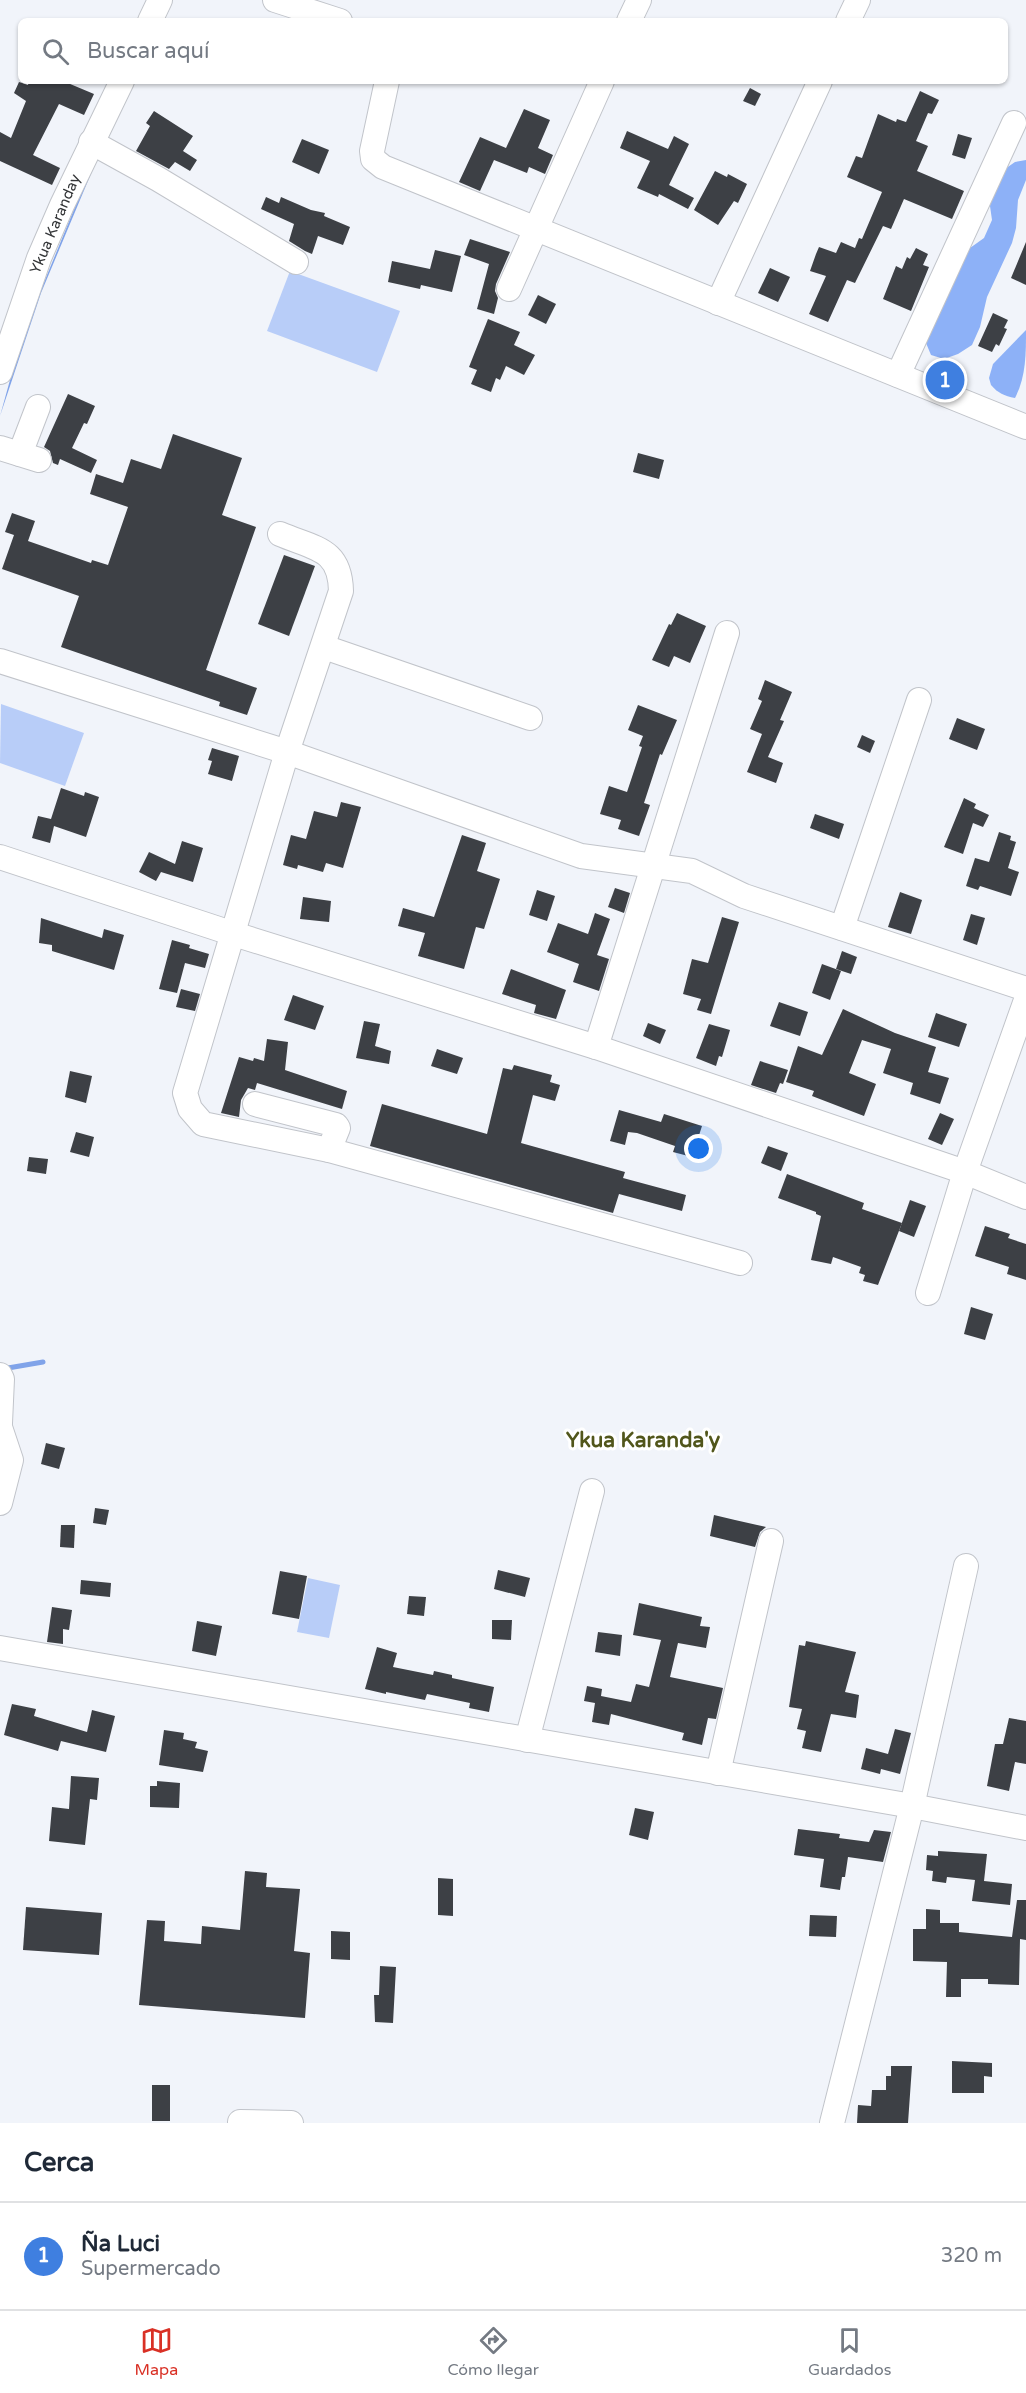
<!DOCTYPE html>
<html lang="es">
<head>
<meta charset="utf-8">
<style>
	:root { --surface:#fff; --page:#f6f6f7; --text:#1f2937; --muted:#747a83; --line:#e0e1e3; --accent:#d93025 }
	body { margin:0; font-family:"Varela Round",sans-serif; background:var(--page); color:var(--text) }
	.you { position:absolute; left:699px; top:1149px; width:21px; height:21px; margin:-15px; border:4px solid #fff; border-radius:50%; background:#1a73e8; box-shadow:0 0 0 9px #1a73e833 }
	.badge { display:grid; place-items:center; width:39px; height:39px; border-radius:50%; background:var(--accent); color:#fff; font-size:20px; font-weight:700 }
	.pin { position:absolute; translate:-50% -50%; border:3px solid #fff; box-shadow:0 2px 6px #0006 }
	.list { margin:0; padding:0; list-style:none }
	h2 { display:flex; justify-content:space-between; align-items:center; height:78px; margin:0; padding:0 24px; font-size:26px }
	h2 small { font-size:20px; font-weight:400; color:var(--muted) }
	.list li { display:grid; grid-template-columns:39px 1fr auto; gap:18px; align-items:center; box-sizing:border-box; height:108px; padding:0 24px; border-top:2px solid var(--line) }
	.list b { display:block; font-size:22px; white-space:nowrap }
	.list p { margin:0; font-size:20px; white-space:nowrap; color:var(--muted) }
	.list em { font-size:20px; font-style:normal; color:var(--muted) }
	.icon { flex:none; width:33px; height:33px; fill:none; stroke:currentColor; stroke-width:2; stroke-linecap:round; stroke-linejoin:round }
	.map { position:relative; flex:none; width:1026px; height:2123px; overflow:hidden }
	.search { position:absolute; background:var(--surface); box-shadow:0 2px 4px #0004; left:18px; right:18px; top:18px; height:66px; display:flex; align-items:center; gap:15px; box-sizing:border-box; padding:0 21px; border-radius:9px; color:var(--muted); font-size:22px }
	.sheet { height:186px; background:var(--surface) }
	nav { display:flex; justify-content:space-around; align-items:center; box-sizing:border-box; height:84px; border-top:2px solid var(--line); background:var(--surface); font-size:16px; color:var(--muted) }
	nav a { display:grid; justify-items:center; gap:3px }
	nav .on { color:var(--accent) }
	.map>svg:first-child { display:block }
</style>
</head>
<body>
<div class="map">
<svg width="1026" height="2123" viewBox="0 0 1026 2123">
	<rect width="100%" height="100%" fill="#f1f4fa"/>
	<g fill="#b8cdf8">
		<polygon points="290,271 400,311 377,372 267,331"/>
		<polygon points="1,704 84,733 65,786 0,763"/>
		<polygon points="308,1578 340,1585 329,1638 297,1632"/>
	</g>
	<g fill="#8db1f7">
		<polygon points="1026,160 1026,180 1018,200 1016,228 1012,243 987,297 980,327 972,345 958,354 944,359 931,355 926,343 942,276 970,248 984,238 992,220 990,206 992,191 1002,171 1015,162"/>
		<path d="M1026 330C1026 354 1026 377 1015 398 1004 396 998 393 991 385L989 378 993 364Z"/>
	</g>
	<polygon fill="#80a3e9" points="96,156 98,157 41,293 0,416 15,362 40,292"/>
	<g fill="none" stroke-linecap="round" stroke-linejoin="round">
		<polyline stroke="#80a3e9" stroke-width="5" points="4,1370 8,1368 43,1362"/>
	</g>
	<g fill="#3d4045">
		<polygon points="29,81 63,81 94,94 84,115 59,104 33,155 60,168 52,185 0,161 0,132 11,138 26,101 14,93 19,82 28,85"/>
		<polygon points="750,88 761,94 755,106 743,101"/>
		<polygon points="920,91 939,100 932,114 928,113 916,141 928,146 917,171 964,191 952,219 904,199 891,229 883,226 855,283 847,280 828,322 809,314 826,276 810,271 816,254 819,247 836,253 841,242 855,248 859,238 862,239 882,192 847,177 856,156 862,158 878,114 896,122 897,119 906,122"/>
		<polygon points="524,109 550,120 538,148 553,155 545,174 529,167 527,173 494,160 480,191 459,182 480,137 506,148"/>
		<polygon points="154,111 193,136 183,151 197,160 190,171 175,162 169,169 136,151 150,126 146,123"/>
		<polygon points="627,131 668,149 674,136 689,144 669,185 694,198 688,209 659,194 658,197 637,188 650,161 620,148"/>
		<polygon points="958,134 972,138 965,159 952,155"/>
		<polygon points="302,139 329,150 319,174 292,162"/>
		<polygon points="715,171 727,177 728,174 747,184 738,203 734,201 718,225 694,210"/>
		<polygon points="266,197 279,203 281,197 311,210 325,213 324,216 350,227 343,245 318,236 312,254 305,251 289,241 294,224 261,209"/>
		<polygon points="470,239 510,252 496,284 495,291 498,298 494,314 477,309 489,264 464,255"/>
		<polygon points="1026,242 1026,285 1011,278"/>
		<polygon points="916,248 928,254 923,265 929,267 911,311 883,299 896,266 902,269 907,257 910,259"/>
		<polygon points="435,250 461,256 452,292 421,285 420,289 388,282 392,261 430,269"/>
		<polygon points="770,268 790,277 778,302 758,293"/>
		<polygon points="538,295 556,304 546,324 528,315"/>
		<polygon points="993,313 1008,320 1004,328 1007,329 999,346 996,344 992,352 978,346"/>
		<polygon points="488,319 520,332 514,345 535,355 524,375 506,366 500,380 496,378 491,392 471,384 477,370 469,367"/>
		<polygon points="68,394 95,406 87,424 84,423 72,448 97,460 91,473 60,459 58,465 53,463 50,451 44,447"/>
		<polygon points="173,434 242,458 222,515 256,527 206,670 257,688 247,715 219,706 220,702 61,647 79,596 2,569 14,535 5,532 12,513 35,521 28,541 91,563 92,560 108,565 128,507 90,494 96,474 123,483 131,459 161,469"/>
		<polygon points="638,453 664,460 659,479 633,472"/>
		<polygon points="284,555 315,566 289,636 258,624"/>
		<polygon points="677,613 706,626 690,663 674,656 669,667 652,660 669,624 671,625"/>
		<polygon points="765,680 792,692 780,720 784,721 768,757 783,763 776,783 747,772 762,734 750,729 762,701 758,699"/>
		<polygon points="638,705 677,720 662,755 660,754 644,803 650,805 639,836 618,829 621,820 600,814 609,786 627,792 642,747 639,746 643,736 628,730"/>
		<polygon points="957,718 985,729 977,750 949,739"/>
		<polygon points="862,735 875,741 870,753 857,747"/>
		<polygon points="212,748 239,756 232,781 208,774 212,761 208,760"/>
		<polygon points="61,788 84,796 85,792 99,797 86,837 54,826 50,843 32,838 38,816 51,819"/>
		<polygon points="964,798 976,804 974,808 989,815 983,827 973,823 963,854 944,847"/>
		<polygon points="341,802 361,807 343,868 326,863 323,872 298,865 297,869 283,865 291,835 306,839 314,811 337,817"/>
		<polygon points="815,814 844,824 839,839 810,828"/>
		<polygon points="999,832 1011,836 1010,840 1016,842 1008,868 1019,872 1011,896 980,886 978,890 966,886 975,858 989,862"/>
		<polygon points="462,835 486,843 477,871 500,879 484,929 476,927 464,969 418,956 425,933 398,926 403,908 434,917"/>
		<polygon points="182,841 203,848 193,882 161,872 156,881 139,872 149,852 175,864"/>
		<polygon points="615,888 630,893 624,913 608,907"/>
		<polygon points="537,890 555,896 547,921 529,915"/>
		<polygon points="900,892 922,900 911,934 888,927"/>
		<polygon points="303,897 331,901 329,922 300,919"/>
		<polygon points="595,913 610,919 597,955 609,959 599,991 573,982 579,964 547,952 558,923 588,934"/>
		<polygon points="971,914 985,918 977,945 963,940"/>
		<polygon points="722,917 739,922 711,1014 697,1010 701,999 683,994 692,959 708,963"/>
		<polygon points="41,918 102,938 104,929 124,935 114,970 52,951 52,945 39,943"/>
		<polygon points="172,940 190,945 189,948 209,954 205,968 185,963 177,993 159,989"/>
		<polygon points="842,951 857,957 851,974 836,969"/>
		<polygon points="822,964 841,971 830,1000 812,993"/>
		<polygon points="511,969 566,990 556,1019 534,1013 536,1005 502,994"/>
		<polygon points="181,989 200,994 195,1011 176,1007"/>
		<polygon points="293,995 324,1006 315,1030 284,1020"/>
		<polygon points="779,1002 808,1012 800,1036 770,1026"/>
		<polygon points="843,1009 895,1033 936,1047 928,1072 949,1078 940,1104 910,1094 913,1083 883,1073 891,1049 862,1040 849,1073 876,1084 864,1116 812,1096 814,1091 786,1082 798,1046 822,1055"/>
		<polygon points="936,1013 967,1024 959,1047 928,1037"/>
		<polygon points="364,1021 380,1024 375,1046 391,1051 389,1064 356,1058"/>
		<polygon points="648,1023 666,1030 660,1044 643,1036"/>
		<polygon points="709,1024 730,1030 722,1057 719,1056 716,1066 696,1058"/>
		<polygon points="267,1039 288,1042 285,1070 347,1091 342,1109 257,1083 255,1090 248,1088 241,1100 239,1117 221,1113 239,1057 253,1061 254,1058 264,1061"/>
		<polygon points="437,1049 463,1058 457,1074 431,1066"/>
		<polygon points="760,1061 788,1070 783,1084 780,1083 776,1093 751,1085"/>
		<polygon points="514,1065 552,1075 550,1082 560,1085 555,1101 533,1095 521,1143 625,1172 623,1178 686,1195 682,1211 619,1194 613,1213 370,1146 382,1104 487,1134 503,1068 512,1070"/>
		<polygon points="70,1071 92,1076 86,1103 65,1097"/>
		<polygon points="619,1110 661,1122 664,1114 702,1126 692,1157 673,1152 675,1146 637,1133 628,1132 625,1145 610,1141"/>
		<polygon points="940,1113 954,1119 942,1145 928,1139"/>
		<polygon points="76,1132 94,1137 89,1157 70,1152"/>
		<polygon points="768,1146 788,1153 781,1171 761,1163"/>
		<polygon points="29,1157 48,1159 46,1174 27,1171"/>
		<polygon points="787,1174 864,1203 862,1209 902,1223 878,1285 863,1281 865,1275 859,1273 861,1267 833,1257 831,1264 811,1260 821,1216 816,1214 816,1212 778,1198"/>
		<polygon points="910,1200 926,1206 914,1237 899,1231"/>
		<polygon points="985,1226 1010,1234 1008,1238 1026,1244 1026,1280 1007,1274 1009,1267 975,1256"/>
		<polygon points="971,1307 993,1314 985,1340 964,1334"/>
		<polygon points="46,1443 65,1448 59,1469 41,1464"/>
		<polygon points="95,1508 109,1510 106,1525 93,1523"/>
		<polygon points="714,1515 735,1520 766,1527 760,1532 755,1547 710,1536"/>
		<polygon points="61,1525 75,1525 74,1548 60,1547"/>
		<polygon points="498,1570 530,1578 525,1597 494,1589"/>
		<polygon points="280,1571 307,1576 299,1619 272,1614"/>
		<polygon points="81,1580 111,1583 110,1597 80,1594"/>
		<polygon points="409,1596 426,1597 424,1616 407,1614"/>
		<polygon points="639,1603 702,1617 700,1626 710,1627 706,1648 678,1643 670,1677 723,1688 716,1719 708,1718 702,1745 682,1740 684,1733 611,1714 609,1725 592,1722 595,1703 584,1701 587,1686 602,1689 601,1696 631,1702 636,1684 649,1687 661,1640 633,1635"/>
		<polygon points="52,1607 72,1610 69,1630 63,1629 63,1644 47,1642"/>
		<polygon points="492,1620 512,1620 511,1640 492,1639"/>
		<polygon points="197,1621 222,1626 216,1656 192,1651"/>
		<polygon points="598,1632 622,1635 620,1656 595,1652"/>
		<polygon points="806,1641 856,1652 845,1692 859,1695 856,1718 831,1714 821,1752 802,1748 806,1731 797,1729 802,1709 789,1707 799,1645 805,1646"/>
		<polygon points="377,1647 397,1653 393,1667 433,1675 434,1671 452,1675 452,1678 494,1687 489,1712 469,1708 470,1703 427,1694 425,1700 386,1692 386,1694 365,1689"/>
		<polygon points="12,1704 36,1709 34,1716 87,1732 92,1710 115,1716 106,1752 61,1741 58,1751 4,1735"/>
		<polygon points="1009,1718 1026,1721 1026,1764 1015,1762 1009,1791 987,1786 995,1744 1003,1744"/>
		<polygon points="895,1729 911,1733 900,1774 881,1769 880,1774 861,1769 866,1748 888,1754"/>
		<polygon points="164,1730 184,1733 183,1739 197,1742 195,1748 208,1751 203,1772 159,1765"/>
		<polygon points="71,1776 99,1778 97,1800 90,1799 85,1845 49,1841 52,1807 69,1809"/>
		<polygon points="157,1781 180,1783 179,1808 150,1807 150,1786 157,1786"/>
		<polygon points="635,1808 654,1812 648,1840 629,1835"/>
		<polygon points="798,1829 840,1834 839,1838 869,1842 874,1830 891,1832 883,1862 848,1857 845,1877 842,1877 840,1890 820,1887 824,1859 794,1855"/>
		<polygon points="938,1851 987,1854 984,1881 1012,1884 1010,1905 972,1901 975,1880 947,1877 946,1883 932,1881 933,1871 926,1870 927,1855 938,1856"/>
		<polygon points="245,1871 267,1873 266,1887 300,1889 294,1951 310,1953 305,2018 139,2005 147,1920 165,1921 164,1941 201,1944 202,1926 240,1930"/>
		<polygon points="438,1878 453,1879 453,1916 438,1915"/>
		<polygon points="1017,1900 1026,1900 1026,1940 1020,1939 1019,1985 988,1984 988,1979 961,1979 961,1997 946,1997 947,1962 913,1961 913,1929 926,1929 926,1909 940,1910 940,1923 959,1923 959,1932 1012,1937"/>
		<polygon points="26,1907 102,1913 99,1955 23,1950"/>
		<polygon points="810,1915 837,1916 836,1937 809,1936"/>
		<polygon points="331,1931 350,1932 350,1960 331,1959"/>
		<polygon points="380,1966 396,1967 393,2023 375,2022 374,1995 379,1995"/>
		<polygon points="952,2061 992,2063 992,2077 984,2076 984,2093 952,2093"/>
		<polygon points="891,2066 912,2066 908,2123 857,2123 858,2105 871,2106 872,2090 886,2090 886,2076 891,2076"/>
		<rect x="152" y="2085" width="18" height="36"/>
	</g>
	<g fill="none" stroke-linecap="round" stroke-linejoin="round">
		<defs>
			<g id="minor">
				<polyline points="275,0 340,21"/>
				<polyline points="150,21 160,0"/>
				<polyline points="629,21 639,0"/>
				<polyline points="848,21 858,0"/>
				<polyline points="387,81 372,151 373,159 383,167 1026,427"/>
				<polyline points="91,142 158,179 296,262"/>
				<polyline points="509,289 602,81"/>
				<polyline points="718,303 820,81"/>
				<polyline points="0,372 39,258 62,205 122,81"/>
				<polyline points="898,375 1014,123"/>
				<polyline points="0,448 39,460"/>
				<polyline points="20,454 38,407"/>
				<path d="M280 534C315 549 340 548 341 591L287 752 185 1093 190 1109 203 1124 329 1150 740 1263"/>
				<polyline points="324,647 530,718"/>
				<polyline points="0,661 287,752 581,856 692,871 744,896 1026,989"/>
				<polyline points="0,857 234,934 596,1047 965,1172 1026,1197"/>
				<polyline points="842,928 919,700"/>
				<polyline points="596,1047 727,633"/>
				<polyline points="255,1104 336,1125 338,1128 329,1150"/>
				<polyline points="928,1293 965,1172 1026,1000"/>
				<polyline points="0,1375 2,1379 0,1423"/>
				<polyline points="0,1427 11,1460 0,1503"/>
				<polyline points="0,1648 912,1806 1026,1828"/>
				<polyline points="527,1740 592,1491"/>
				<polyline points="718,1773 771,1541"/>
				<polyline points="240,2122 291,2123"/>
				<polyline points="832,2123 912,1806 966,1566"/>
			</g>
		</defs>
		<use href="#minor" stroke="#c1c4ca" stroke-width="26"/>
		<use href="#minor" stroke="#fff" stroke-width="24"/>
	</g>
	<g text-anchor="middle" stroke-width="6" stroke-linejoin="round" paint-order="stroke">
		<g font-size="15" fill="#343638" stroke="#fff">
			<text transform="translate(55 224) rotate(-67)" y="5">Ykua Karanday</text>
		</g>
		<g font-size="21" font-weight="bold" fill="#51561b" stroke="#fff">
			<text x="643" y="1447">Ykua Karanda'y</text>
		</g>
	</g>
</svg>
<div class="you"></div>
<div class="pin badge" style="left:945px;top:380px;background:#3f7fe0">1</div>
<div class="search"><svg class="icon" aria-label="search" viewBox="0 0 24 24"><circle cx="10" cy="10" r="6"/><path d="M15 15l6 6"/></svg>Buscar aquí</div>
</div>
<section class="sheet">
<h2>Cerca<small></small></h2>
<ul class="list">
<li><span class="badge" style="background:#3f7fe0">1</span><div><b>Ña Luci</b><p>Supermercado</p></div><em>320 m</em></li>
</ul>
</section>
<nav>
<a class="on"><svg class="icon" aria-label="map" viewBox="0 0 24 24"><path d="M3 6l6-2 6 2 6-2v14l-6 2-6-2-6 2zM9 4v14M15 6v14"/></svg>Mapa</a>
<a><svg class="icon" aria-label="directions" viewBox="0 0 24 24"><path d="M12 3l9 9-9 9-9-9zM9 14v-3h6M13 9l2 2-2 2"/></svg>Cómo llegar</a>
<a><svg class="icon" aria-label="saved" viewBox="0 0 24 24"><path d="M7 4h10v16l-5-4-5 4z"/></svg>Guardados</a>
</nav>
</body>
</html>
